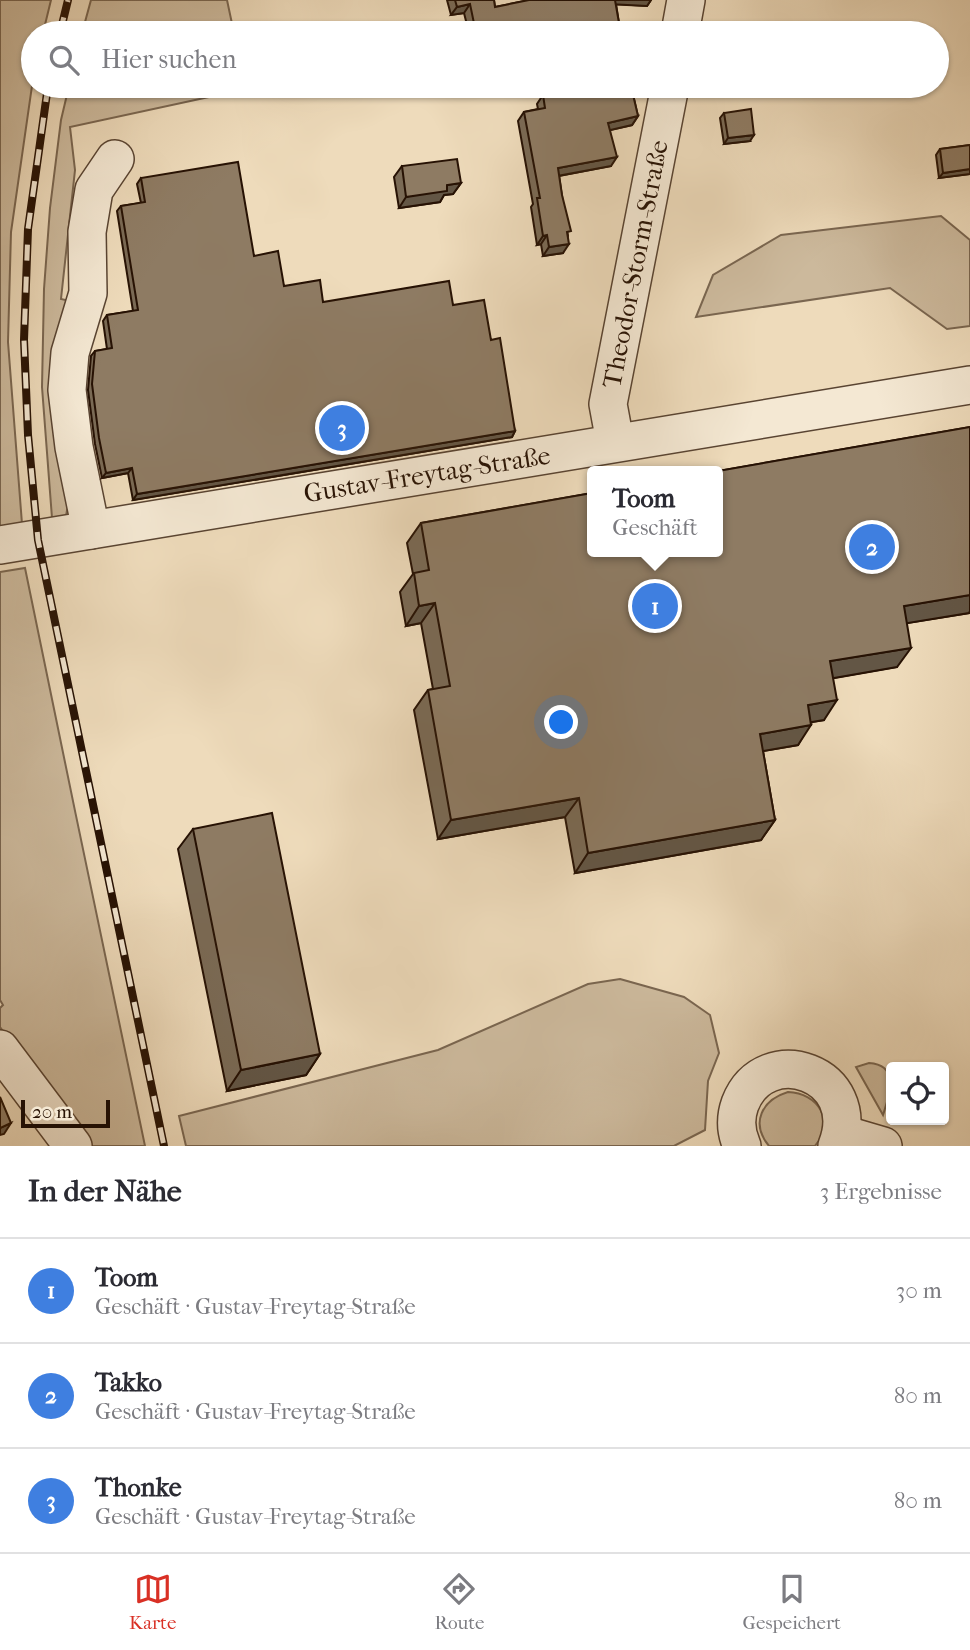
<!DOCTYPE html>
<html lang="de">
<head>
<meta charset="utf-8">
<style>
	:root { --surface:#fff; --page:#f2f2f3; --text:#2b2b33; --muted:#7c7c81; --line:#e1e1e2; --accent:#d93025 }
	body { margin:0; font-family:"IM FELL French Canon",serif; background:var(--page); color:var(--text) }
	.controls { position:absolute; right:21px; bottom:21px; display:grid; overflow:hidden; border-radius:7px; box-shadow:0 2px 5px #0004 }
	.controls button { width:63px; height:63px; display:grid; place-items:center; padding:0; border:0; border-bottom:2px solid var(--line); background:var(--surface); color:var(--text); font:35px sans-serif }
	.scale { position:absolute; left:21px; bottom:18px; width:89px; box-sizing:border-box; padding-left:7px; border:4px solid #271204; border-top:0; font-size:19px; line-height:24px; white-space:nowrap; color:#271204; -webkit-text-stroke:5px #f4e8d3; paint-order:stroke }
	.you { position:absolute; left:562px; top:723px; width:24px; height:24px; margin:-18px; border:5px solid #fff; border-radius:50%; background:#1a73e8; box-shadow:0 0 0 10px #1a73e833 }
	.badge { display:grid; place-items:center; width:46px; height:46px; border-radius:50%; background:var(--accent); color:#fff; font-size:23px; font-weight:700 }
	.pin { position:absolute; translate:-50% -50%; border:4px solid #fff; box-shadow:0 2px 7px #0006 }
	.popup { position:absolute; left:587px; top:466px; width:136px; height:91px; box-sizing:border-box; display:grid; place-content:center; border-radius:7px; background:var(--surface); filter:drop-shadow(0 2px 5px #0005); font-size:23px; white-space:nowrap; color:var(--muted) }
	.popup b { font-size:26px; color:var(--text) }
	.popup::after { content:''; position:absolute; left:50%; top:100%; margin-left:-14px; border:14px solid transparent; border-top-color:var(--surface) }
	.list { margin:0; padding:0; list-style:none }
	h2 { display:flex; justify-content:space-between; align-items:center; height:91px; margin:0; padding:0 28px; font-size:30px }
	h2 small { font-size:23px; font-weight:400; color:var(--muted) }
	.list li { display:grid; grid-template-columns:46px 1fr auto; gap:21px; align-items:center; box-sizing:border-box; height:105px; padding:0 28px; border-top:2px solid var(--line) }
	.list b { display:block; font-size:26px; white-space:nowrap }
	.list p { margin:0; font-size:23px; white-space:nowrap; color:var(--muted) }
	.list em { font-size:23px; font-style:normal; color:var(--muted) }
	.icon { flex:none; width:38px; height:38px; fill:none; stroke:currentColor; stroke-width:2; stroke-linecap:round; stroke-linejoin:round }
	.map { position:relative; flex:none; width:970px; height:1146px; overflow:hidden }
	.search { position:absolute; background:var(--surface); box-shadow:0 2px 5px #0004; left:21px; right:21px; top:21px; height:77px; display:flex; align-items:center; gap:18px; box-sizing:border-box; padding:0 24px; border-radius:38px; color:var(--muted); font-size:26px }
	.sheet { height:406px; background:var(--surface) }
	nav { display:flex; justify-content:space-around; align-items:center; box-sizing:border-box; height:98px; border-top:2px solid var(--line); background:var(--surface); font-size:19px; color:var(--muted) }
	nav a { display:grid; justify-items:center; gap:4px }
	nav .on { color:var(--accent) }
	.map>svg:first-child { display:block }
</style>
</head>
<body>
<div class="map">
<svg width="970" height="1146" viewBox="0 0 970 1146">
	<rect width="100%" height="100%" fill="#eedbbb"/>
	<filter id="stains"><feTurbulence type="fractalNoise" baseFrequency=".00286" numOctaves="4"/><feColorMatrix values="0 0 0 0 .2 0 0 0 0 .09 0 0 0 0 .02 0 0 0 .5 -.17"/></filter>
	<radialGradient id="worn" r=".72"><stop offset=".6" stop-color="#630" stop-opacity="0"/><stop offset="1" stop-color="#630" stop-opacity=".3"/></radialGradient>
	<g fill="#ccb99c" stroke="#7a6650" stroke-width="2">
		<polygon points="0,0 51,0 43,33 33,33 33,79 11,232 8,342 22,524 0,527"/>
		<polygon points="91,0 227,0 234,33 82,33"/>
		<polygon points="69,86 245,86 246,89 70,127 75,170 61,299 70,301 69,499 66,516 52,518 42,387 44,289 50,208 61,120"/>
		<polygon points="941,216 970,240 970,326 947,329 890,288 696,317 713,275 781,235"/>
		<path d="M25 568C64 761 105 953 145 1146H87L0 1027V1008L3 1005 0 1000V572Z"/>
		<polygon points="620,979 684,997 710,1015 719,1053 708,1081 705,1130 674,1146 186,1146 179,1116 438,1050 588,984"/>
		<path d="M869 1063C901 1065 889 1096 883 1115L856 1067Z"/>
		<path d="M788 1092C818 1093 836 1121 815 1146H769C750 1123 762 1100 788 1092Z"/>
	</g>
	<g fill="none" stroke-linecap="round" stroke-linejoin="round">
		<defs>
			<g id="minor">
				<polyline points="680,33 686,0"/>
				<polyline points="615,442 608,404 670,86"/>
				<polyline points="91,530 74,447 67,390 70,353 88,293 87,232 94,190 115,159"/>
				<polyline points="0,545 970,385"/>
				<polyline points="0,1049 73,1146"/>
				<polyline points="842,1134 883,1146"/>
				<path d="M742 1146C736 1133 735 1118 740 1104 765 1039 865 1073 837 1146"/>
			</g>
		</defs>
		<use href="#minor" stroke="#594432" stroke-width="40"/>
		<use href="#minor" stroke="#f4e8d3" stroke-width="37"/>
		<defs>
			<g id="rail">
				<polyline points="60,33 68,0"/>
				<polyline points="48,86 28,229 24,340 28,435 38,540 164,1146"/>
			</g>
		</defs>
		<use href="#rail" stroke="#271204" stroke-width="8"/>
		<use href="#rail" stroke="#f4e8d3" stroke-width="5" stroke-dasharray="16" stroke-linecap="butt"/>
	</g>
	<g fill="#7a6a55" stroke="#271204" stroke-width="2">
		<polygon points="447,0 494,0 495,7 529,0 651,0 647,6 616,4 619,23 613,31 603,33 469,33 464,13 451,15"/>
		<polygon points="588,86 631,86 638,116 632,125 610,130 611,166 559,176 568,236 563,253 543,256 541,244 537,245 531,207 533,204 518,121 524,112 538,109 537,104 543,95"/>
		<polygon points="724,113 750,141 724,144 720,118"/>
		<polygon points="970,145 970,174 939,178 936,155 940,149"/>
		<polygon points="402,166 461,183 453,194 444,195 440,202 399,208 394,177"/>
		<polygon points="141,178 254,256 284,286 323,302 453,305 491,340 515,431 512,437 133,500 128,473 102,478 95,444 88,390 91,356 95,351 107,349 103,321 107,315 133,311 117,211 121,206 141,203 137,184"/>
		<polygon points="970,427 970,611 969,613 907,623 897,667 833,678 824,720 811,722 798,745 763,751 775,820 761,840 575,873 565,817 438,839 414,710 428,690 433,689 421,623 406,626 400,592 413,574 407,543 421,523"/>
		<polygon points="193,829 320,1054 306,1075 227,1091 178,849"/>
	</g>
	<g fill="#635645" stroke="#271204" stroke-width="2">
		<polygon points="611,0 651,0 647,6 608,4"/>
		<polygon points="470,4 464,13 451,15 457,7"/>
		<polygon points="619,23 613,31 603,33 567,33"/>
		<polygon points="638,116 632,125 602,132 608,123"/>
		<polygon points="754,135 750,141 724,144 728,138"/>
		<polygon points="617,157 611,166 552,177 558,168"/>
		<polygon points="970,169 970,174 939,178 943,173"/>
		<polygon points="461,183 453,194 444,195 440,202 399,208 406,197 447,185"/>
		<polygon points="547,235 541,244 537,245 543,236"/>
		<polygon points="569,244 563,253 543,256 549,247"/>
		<polygon points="515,431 512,437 133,500 137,494"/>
		<polygon points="132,468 128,473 102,478 106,473"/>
		<polygon points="970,595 970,611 969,613 890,626 904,606"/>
		<polygon points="435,603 421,623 406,626 419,606"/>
		<polygon points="911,648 897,667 817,681 830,661"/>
		<polygon points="837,700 824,720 794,725 808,705"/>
		<polygon points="811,725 798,745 746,754 760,734"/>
		<polygon points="579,798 565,817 438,839 451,820"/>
		<polygon points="775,820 761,840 575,873 588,853"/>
		<polygon points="320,1054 306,1075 227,1091 241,1070"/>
		<polygon points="11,1123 4,1134 0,1135 0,1128"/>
	</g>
	<g fill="#8e7b63" stroke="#271204" stroke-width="2">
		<polygon points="455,0 494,0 495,7 529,0 615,0 619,23 567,33 476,33 470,4 457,7"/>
		<polygon points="880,28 880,33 839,33 839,30"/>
		<polygon points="592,86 631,86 638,116 608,123 617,157 558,168 562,195 571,231 567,232 569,244 549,247 547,235 543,236 537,198 540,198 524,112 545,108 543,95"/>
		<polygon points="751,109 754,135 728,138 724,113"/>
		<polygon points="970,145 970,169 943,173 940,149"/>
		<polygon points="457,159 461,183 447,185 447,191 406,197 402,166"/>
		<polygon points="238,162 254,256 278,251 284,286 320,280 323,302 449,281 453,305 484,300 491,340 500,338 515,431 137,494 132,468 106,473 99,438 92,384 95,351 112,348 107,315 138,310 121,206 145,202 141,178"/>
		<polygon points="970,427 970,595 904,606 911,648 830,661 837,700 808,705 811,725 760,734 775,820 588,853 579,798 451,820 428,690 450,686 435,603 419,606 414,573 429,570 421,523 592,493 592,552 718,552 718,471"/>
		<polygon points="272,813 320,1054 241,1070 193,829"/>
		<polygon points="0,1097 11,1123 0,1128"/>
	</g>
	<g text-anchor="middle" stroke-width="5" stroke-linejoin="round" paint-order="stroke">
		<g font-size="26" fill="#271204" stroke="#f4e8d3">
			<text transform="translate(635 264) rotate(-79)" y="9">Theodor-Storm-Straße</text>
			<text transform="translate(427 474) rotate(-9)" y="9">Gustav-Freytag-Straße</text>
		</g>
	</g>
	<rect width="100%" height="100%" filter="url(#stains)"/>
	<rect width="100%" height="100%" fill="url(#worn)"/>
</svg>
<div class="controls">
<button><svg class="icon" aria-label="locate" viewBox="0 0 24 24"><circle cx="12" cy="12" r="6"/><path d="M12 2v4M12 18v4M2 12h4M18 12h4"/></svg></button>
</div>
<div class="scale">20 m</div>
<div class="you"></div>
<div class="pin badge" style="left:655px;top:606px;background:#3f7fe0">1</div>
<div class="popup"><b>Toom</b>Geschäft</div>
<div class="pin badge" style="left:872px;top:547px;background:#3f7fe0">2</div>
<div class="pin badge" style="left:342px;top:428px;background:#3f7fe0">3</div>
<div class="search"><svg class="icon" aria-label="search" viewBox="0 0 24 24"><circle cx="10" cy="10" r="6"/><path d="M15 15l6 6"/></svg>Hier suchen</div>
</div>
<section class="sheet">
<h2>In der Nähe<small>3 Ergebnisse</small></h2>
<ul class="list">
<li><span class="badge" style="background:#3f7fe0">1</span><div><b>Toom</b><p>Geschäft · Gustav-Freytag-Straße</p></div><em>30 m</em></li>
<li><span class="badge" style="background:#3f7fe0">2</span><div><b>Takko</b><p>Geschäft · Gustav-Freytag-Straße</p></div><em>80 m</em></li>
<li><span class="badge" style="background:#3f7fe0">3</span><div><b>Thonke</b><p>Geschäft · Gustav-Freytag-Straße</p></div><em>80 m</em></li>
</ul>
</section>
<nav>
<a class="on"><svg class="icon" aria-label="map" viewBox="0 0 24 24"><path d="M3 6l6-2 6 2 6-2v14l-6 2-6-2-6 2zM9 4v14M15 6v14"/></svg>Karte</a>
<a><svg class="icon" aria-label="directions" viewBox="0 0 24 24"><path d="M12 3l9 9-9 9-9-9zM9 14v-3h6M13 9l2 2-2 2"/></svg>Route</a>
<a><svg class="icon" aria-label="saved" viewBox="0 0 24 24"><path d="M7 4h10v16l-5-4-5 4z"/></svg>Gespeichert</a>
</nav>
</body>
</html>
